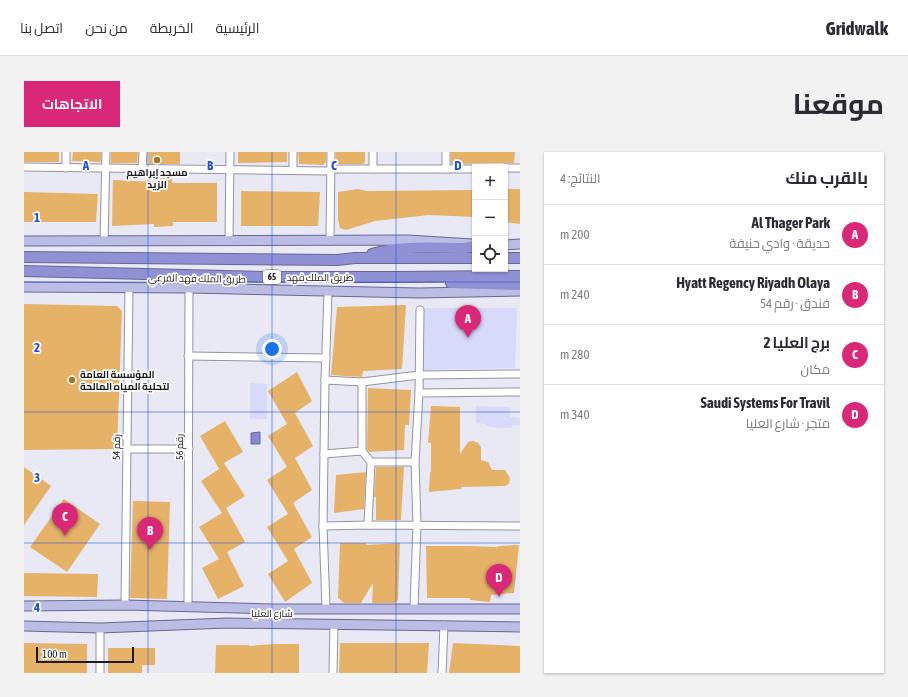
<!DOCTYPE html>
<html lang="ar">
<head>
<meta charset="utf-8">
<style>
	:root { --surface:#fff; --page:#f2f2f3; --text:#2b2b33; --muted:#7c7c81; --line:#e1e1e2; --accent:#db2777 }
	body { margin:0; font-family:"Asap Condensed",Cairo,sans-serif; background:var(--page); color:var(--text); direction:rtl }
	.controls { position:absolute; right:12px; top:12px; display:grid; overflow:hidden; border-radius:0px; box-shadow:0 1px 3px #0004 }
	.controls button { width:36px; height:36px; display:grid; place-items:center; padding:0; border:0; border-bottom:1px solid var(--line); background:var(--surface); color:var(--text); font:20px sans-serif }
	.scale { position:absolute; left:12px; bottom:10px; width:98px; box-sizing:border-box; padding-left:4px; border:2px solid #1b1b1f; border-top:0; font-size:11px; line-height:14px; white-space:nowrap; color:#1b1b1f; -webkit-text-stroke:3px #fff; paint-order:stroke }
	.you { position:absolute; left:248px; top:197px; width:14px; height:14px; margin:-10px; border:3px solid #fff; border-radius:50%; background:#1a73e8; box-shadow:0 0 0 6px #1a73e833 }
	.badge { display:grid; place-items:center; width:26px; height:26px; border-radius:50%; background:var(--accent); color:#fff; font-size:13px; font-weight:700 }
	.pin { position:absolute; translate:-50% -33px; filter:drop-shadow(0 1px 2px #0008) }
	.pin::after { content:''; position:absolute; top:21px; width:14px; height:12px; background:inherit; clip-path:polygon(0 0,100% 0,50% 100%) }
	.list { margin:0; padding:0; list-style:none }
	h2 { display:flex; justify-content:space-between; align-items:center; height:52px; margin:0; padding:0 16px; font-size:17px }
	h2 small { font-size:13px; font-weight:400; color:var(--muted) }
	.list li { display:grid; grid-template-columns:26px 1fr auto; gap:12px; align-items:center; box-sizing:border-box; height:60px; padding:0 16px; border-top:1px solid var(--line) }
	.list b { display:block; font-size:15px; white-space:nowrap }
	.list p { margin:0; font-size:13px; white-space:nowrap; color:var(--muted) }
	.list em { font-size:13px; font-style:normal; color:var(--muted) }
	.icon { flex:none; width:22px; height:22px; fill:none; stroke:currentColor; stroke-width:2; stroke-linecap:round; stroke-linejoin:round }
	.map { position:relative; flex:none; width:496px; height:521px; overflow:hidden; direction:ltr; border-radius:0px }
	header { display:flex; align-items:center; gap:24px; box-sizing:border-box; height:56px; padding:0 20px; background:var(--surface); border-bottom:1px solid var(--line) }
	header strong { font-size:19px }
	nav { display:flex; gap:22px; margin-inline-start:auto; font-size:14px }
	.intro { display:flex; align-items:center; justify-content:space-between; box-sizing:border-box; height:96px; padding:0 24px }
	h1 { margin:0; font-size:28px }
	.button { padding:10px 18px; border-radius:0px; background:var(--accent); color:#fff; font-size:14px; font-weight:700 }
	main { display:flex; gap:24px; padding:0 24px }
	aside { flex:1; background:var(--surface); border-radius:0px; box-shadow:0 1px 3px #0004 }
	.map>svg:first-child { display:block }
</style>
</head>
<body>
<header>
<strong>Gridwalk</strong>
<nav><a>الرئيسية</a><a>الخريطة</a><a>من نحن</a><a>اتصل بنا</a></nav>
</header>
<div class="intro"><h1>موقعنا</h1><a class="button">الاتجاهات</a></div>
<main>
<aside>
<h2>بالقرب منك<small>النتائج: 4</small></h2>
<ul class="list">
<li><span class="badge">A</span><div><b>Al Thager Park</b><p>حديقة · وادي حنيفة</p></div><em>200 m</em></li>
<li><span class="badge">B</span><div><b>Hyatt Regency Riyadh Olaya</b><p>فندق · رقم 54</p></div><em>240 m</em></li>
<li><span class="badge">C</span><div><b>برج العليا 2</b><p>مكان</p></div><em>280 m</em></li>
<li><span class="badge">D</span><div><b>Saudi Systems For Travil</b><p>متجر · شارع العليا</p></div><em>340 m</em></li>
</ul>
</aside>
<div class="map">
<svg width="496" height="521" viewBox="0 0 496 521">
	<rect width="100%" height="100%" fill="#e8e9f5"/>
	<g fill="#d8dafa">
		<polygon points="398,156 493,156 491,216 396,218"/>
		<polygon points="226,231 243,232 243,267 226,267"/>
		<polygon points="452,254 486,255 486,265 496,266 496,273 489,273 487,276 466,275 461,272 452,271"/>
	</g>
	<polygon fill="#8788d3" stroke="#67679d" points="236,280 236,292 227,292 227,281"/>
	<g fill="#e6b268">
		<rect x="0" y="0" width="35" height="10"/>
		<polygon points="49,0 77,0 77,10 48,9"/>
		<polygon points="87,0 114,0 113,11 87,11"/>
		<rect x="125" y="0" width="31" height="12"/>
		<polygon points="214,0 263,0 263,10 214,11"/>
		<polygon points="274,0 302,0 302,10 299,13 275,12"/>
		<polygon points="312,0 341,0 341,10 339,12 314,12 312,10"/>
		<polygon points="427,0 491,0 490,11 427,12"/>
		<polygon points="131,26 148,27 148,31 193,31 193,70 149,70 149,74 130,75 130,72 88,74 89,28 131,30"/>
		<polygon points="334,37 343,39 451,38 451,65 405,63 351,69 322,78 316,76 314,68 314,40"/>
		<polygon points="481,37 496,37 496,72 481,70"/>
		<polygon points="217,39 296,40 294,74 217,74"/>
		<polygon points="0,40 74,42 72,70 0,70"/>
		<polygon points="0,152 93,154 98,159 93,297 0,298"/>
		<polygon points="382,153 378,217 339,219 338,225 307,223 313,155"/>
		<polygon points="273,220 288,249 271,261 289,294 271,306 288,338 269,351 288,385 270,397 288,431 261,450 244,422 264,409 243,375 264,362 243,328 263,315 244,284 263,272 244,239"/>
		<polygon points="344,236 387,238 385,273 381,273 380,298 345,300 343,297"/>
		<polygon points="407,254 436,255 436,302 444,290 449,289 454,291 457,295 457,308 464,310 468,318 481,318 486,326 485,332 481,334 437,335 437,337 405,340 406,320 407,320 407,291 404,291"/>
		<polygon points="201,269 219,300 200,311 221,344 202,356 221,390 203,400 220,434 194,447 178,416 195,407 175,375 198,361 177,329 195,317 176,284"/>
		<polygon points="0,315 27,334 0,373"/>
		<polygon points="352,315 380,315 377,368 352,368 352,345 350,345"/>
		<polygon points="342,320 340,357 310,361 312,323"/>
		<polygon points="40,347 76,372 43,420 6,395"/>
		<polygon points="109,349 146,350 143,447 106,446"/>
		<polygon points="316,391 342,391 342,393 376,391 374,448 371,451 349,451 348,450 349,431 337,451 320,451 314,446"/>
		<polygon points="495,393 490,441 467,443 466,450 446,448 446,446 403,446 402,394 443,394 474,395 474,394"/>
		<polygon points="0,421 74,422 73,445 0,444"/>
		<polygon points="0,491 63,492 63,521 0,521"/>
		<polygon points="316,491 405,491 403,521 315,521"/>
		<polygon points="429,491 496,494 496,521 425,521"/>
		<polygon points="251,492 275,492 275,521 191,521 192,493 225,493 225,494"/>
		<polygon points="84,496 131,496 131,513 118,513 118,521 84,521"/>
	</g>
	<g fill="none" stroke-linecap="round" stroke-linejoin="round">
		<defs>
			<g id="minor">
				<polyline points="269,0 269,18"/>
				<polyline points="422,0 422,17"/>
				<polyline points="0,15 304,19 307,17 451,17"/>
				<polyline points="42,16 42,0"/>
				<polyline points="481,16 496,16"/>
				<polyline points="118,17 119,0"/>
				<polyline points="349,17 349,0"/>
				<polyline points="80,89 82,0"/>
				<polyline points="205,89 206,0"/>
				<polyline points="306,89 307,0"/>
				<polyline points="164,204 302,206"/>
				<polyline points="301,228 338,230 395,223 496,222"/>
				<polyline points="338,230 338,299 347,310 344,373"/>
				<polyline points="395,241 496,240"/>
				<polyline points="102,297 165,297"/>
				<polyline points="300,302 338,299"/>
				<polyline points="347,310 391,310"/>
				<polyline points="299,374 344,373 496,374"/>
				<polyline points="101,453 105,136"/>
				<polyline points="164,455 165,136"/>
				<polyline points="302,456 299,374 301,228 304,140"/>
				<polyline points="390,456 393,373 391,310 395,241 396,158"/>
				<polyline points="76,521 76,476"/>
				<polyline points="309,521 310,472"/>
				<polyline points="418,521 420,473"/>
			</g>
			<g id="major">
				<polyline points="0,89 384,88 449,92"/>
				<polyline points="481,93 496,92"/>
				<polyline points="0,135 165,136 395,141 496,139"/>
				<polyline points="0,454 101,453 246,457 496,457"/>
				<polyline points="0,474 76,476 203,471 496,475"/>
			</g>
			<g id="highway">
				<path d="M348 102C377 93 411 96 441 96L451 94"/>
				<polyline points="0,105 313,108 331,106 451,106"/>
				<polyline points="481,106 496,106"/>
				<polyline points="0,119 245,125 372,125 496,124"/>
				<polyline points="427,131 496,133"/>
			</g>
		</defs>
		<use href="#minor" stroke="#9394a0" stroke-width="9"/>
		<use href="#major" stroke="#666895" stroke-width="11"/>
		<use href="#highway" stroke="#666895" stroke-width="12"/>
		<use href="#minor" stroke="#fff" stroke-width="7"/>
		<use href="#major" stroke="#bcbde5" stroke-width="9"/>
		<use href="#highway" stroke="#8f91d4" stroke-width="10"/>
	</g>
	<path fill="none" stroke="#1d4ed8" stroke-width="1" stroke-opacity="0.55" d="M124 0V521M248 0V521M372 0V521M0 130H496M0 260H496M0 391H496"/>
	<g fill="#a47429" stroke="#fff" stroke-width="1.5">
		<circle cx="133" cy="8" r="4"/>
		<circle cx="48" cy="228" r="4"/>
	</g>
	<g text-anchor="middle" stroke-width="3.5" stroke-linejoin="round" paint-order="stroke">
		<rect fill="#fff" stroke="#5f5f62" stroke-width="1" x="239" y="118" width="18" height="14" rx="3"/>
		<g font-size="9" font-weight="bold" fill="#1b1b1f">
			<text x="248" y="128">65</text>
		</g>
		<g font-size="10" font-weight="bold" fill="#1b1b1f" stroke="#fff">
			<text x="133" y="24">مسجد إبراهيم<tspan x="133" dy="12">الزيد</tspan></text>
			<text x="56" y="226" text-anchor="start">المؤسسة العامة<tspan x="56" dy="12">لتحلية المياه المالحة</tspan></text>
		</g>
		<g font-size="10" fill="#1b1b1f" stroke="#fff">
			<text x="296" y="129">طريق الملك فهد</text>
			<text transform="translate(173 126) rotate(1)" y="4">طريق الملك فهد الفرعي</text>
			<text transform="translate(92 295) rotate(-89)" y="4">رقم 54</text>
			<text transform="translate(155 295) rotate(-90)" y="4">رقم 56</text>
			<text x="248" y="465">شارع العليا</text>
		</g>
	</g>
	<g font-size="13" text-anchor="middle" font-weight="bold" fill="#1d4ed8" stroke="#fff" stroke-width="3.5" stroke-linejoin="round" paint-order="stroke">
		<text x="62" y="18">A</text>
		<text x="186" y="18">B</text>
		<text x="310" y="18">C</text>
		<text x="434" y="18">D</text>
		<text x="13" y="70">1</text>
		<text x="13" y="200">2</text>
		<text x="13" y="330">3</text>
		<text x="13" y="460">4</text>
	</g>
</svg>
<div class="controls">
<button>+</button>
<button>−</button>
<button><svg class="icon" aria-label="locate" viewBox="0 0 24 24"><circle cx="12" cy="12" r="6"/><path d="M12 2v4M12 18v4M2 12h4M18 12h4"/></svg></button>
</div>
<div class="scale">100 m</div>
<div class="you"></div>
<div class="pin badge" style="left:444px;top:186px">A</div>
<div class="pin badge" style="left:126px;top:398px">B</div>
<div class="pin badge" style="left:41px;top:384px">C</div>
<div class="pin badge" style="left:475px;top:445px">D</div>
</div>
</main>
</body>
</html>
